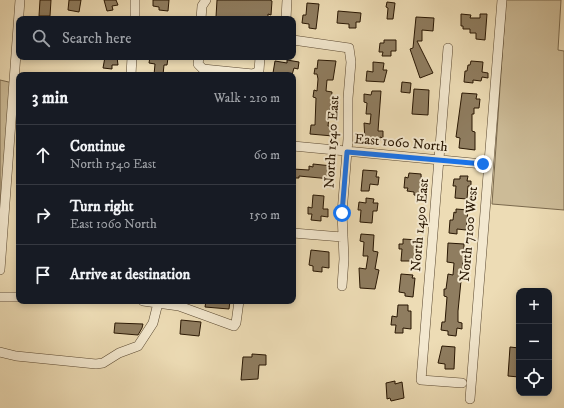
<!DOCTYPE html>
<html lang="en">
<head>
<meta charset="utf-8">
<style>
  body { margin:0; font-family:"IM FELL DW Pica",serif; background:#242831; color:#f1f3f6 }
  .controls { position:absolute; right:12px; bottom:12px; display:grid; overflow:hidden; border-radius:8px; box-shadow:0 2px 6px #0003 }
  .controls button { width:36px; height:36px; display:grid; place-items:center; padding:0; border:0; border-bottom:1px solid #363941; background:#171b24; color:#f1f3f6; font:20px sans-serif }
  .stop { position:absolute; width:12px; height:12px; margin:-9px; border:3px solid #1a73e8; border-radius:50%; background:#fff }
  .stop.end { background:#1a73e8; border-color:#fff; box-shadow:0 1px 4px #0008 }
  .list { margin:0; padding:0; list-style:none }
  h2 { display:flex; justify-content:space-between; align-items:center; height:52px; margin:0; padding:0 16px; font-size:17px }
  h2 small { font-size:13px; font-weight:400; color:#9ea1a6 }
  .list li { display:grid; grid-template-columns:26px 1fr auto; gap:12px; align-items:center; box-sizing:border-box; height:60px; padding:0 16px; border-top:1px solid #363941 }
  .list b { display:block; font-size:15px; white-space:nowrap }
  .list p { margin:0; font-size:13px; white-space:nowrap; color:#9ea1a6 }
  .list em { font-size:13px; font-style:normal; color:#9ea1a6 }
  .icon { flex:none; width:22px; height:22px; fill:none; stroke:currentColor; stroke-width:2; stroke-linecap:round; stroke-linejoin:round }
  .map { position:relative; flex:none; width:564px; height:408px; overflow:hidden }
  .search { position:absolute; background:#171b24; box-shadow:0 2px 6px #0003; left:16px; top:16px; width:280px; height:44px; display:flex; align-items:center; gap:10px; box-sizing:border-box; padding:0 14px; border-radius:8px; color:#9ea1a6; font-size:15px }
  .panel { position:absolute; background:#171b24; box-shadow:0 2px 6px #0003; left:16px; top:72px; width:280px; height:232px; border-radius:8px }
  .map>svg:first-child { display:block }
  .green { fill:#ccbb97; stroke:#7a694d }
  .building { fill:#8f7d60; stroke:#291703 }
  .lines { fill:none; stroke-linecap:round; stroke-linejoin:round }
  .minor-casing { stroke:#5a4830; stroke-width:10 }
  .minor { stroke:#f3e8cf; stroke-width:9 }
  .route { stroke:#1a73e8; stroke-width:5 }
  .labels { text-anchor:middle; dominant-baseline:central; stroke-width:4; stroke-linejoin:round; paint-order:stroke }
  .street-label { font-size:14px; fill:#291703; stroke:#f3e8cf }
</style>
</head>
<body>
<div class="map">
<svg width="564" height="408" viewBox="0 0 564 408">
  <rect width="100%" height="100%" fill="#eddcb5"/>
  <filter id="stains"><feTurbulence type="fractalNoise" baseFrequency=".005" numOctaves="4"/><feColorMatrix values="0 0 0 0 .2 0 0 0 0 .09 0 0 0 0 .02 0 0 0 .5 -.17"/></filter>
  <radialGradient id="worn" r=".72"><stop offset=".6" stop-color="#630" stop-opacity="0"/><stop offset="1" stop-color="#630" stop-opacity=".3"/></radialGradient>
  <path class="green" d="M506,0h55l-3,50 6,1v159l-72,-6z
    M0,80l13,3 -13,134z"/>
  <path class="building" d="M40,0h11l-1,16h-11z
    M69,0h12l-2,12 -11,-2z
    M104,0h12l2,5 -6,1 1,4 -6,1z
    M153,0h16l-1,11 -9,-1v-3l-6,-1z
    M217,0h53l2,1 -1,14 -3,-1v5l-52,-2z
    M387,2l8,1 -2,16h-6l1,-11 -2,-1z
    M307,3l12,1 -3,25 -7,-1v-4l-7,-1 1,-8h3z
    M338,11l23,2 -1,9h-4v6h-7v-4l-12,-1z
    M461,14l10,1 -1,3h10v-4h7l-2,26 -9,-1v-6h-6v-4h-7v-3h-2z
    M416,17l18,1 -1,13 -11,-1v11h-5l16,32 -13,5 -10,-29 3,-1z
    M384,40h12v11h-5v5h-9l1,-4h-4l1,-9h4z
    M105,57h12l1,8h-6v4l-9,-1z
    M150,57l18,1 -1,7h-3l-1,10h-9l1,-11 -6,-1z
    M287,60l12,2 -1,7 -4,-1 -2,7 -19,-2 2,-12 12,2z
    M318,60l18,1 -3,19h-6l-1,11 6,1 -4,34h5v10l-23,-2 1,-9h4l1,-27 -3,-1 1,-7 3,1 1,-12 -1,-5h-3l1,-6 2,1z
    M471,61l12,1 -1,10 6,1v5l-6,-1 -1,4 -8,-1v3l-9,-1 1,-11h2l1,-6h2z
    M373,62l11,1 -1,7h4l-3,12 -18,-1 1,-10 6,1z
    M402,82l9,1 -1,10 -9,-1z
    M414,89l15,1 -1,25 -16,-1z
    M372,91h9l-3,40h5v7l-3,-1v4l-15,-1 -1,-17 6,1 1,-10h-5l1,-11 -3,-1v-8l7,1z
    M462,93l15,1 -1,5h4l-1,9h-5v6h-2v17l3,1v18l-16,-2 1,-10 -4,-1z
    M313,164l19,2 -1,13 -32,-3v2h-6v-9l16,1v-4l4,1z
    M363,170l14,1 -1,6h3l-1,8 -8,-1 -1,7h-8z
    M409,173l12,1 1,22 -8,-1v-3l-7,-1 1,-3h-4l1,-11 3,1z
    M460,176h8l-1,5h4v5h-3l-1,13 -12,-1 1,-12h-3l1,-7h6z
    M313,195l11,1 -1,13h5v8l-7,-1v5l-10,-1 1,-6h-4v-7l4,1z
    M366,198l8,1 -1,4h5l-1,8h-4l-1,12 -12,-1 1,-12h-3l1,-8 7,1z
    M456,209l12,1 -2,20 -9,-1v5l-8,-1 1,-13h3l1,-8 2,1z
    M361,234l13,1 -1,16 5,1 -3,17 4,1 -4,19 -15,-1 -1,-20 7,1 2,-13h-5l1,-14 -4,-1z
    M403,239l15,1 -3,21h-14l1,-12h-3v-5h4z
    M448,243l16,1v12h2v5h-3l-5,50v11l4,1v6l-5,-1 -1,8 -8,-1v-4l-7,-1 1,-8h3l2,-25 -3,-1v-7h2l2,-15 5,1 1,-12 -7,-1z
    M311,250l18,2v16l-7,-1v5l-9,-1v-5l-4,-1z
    M401,274l12,1 -1,3h3l-2,19 -8,-1v-3l-6,-1z
    M206,301h24l-1,8 -24,-2z
    M398,305h10v6h3v18l-8,-1v5h-8l1,-8h-5l1,-9 5,1z
    M181,320l20,2 -2,14 -19,-2z
    M115,323l28,1 -1,4 -4,7 -24,-2z
    M442,346l13,1 -1,22h-9v-5l-7,-1z
    M510,347l9,1v29l-11,-1z
    M252,354l14,1v10h-7l-1,14 -17,1 2,-23h9z
    M395,381v3l7,-2 2,16 -13,3 -1,-3 -3,1 -1,-16z"/>
  <g class="lines">
    <g class="minor-casing">
      <path id="minor" d="M135,19v-19
        M201,19l1,-13 4,-6
        M286,19l1,-19
        M293,40l56,8 2,14 -3,36v41l-6,74 2,46 -2,27
        M448,48l-27,332 41,3
        M199,57l-1,7 5,5 50,5 6,-3 1,-14
        M131,75l1,-18
        M293,146l190,18
        M293,233l49,4
        M0,270l20,-270
        M0,297h19
        M143,301l36,5 55,20 2,-3 3,-22
        M0,352l16,4 80,8 7,-1 16,-10 19,-7 15,-23 5,-20
        M470,399l32,-399"/>
    </g>
    <use href="#minor" class="minor"/>
  </g>
  <g class="lines">
    <path class="route" d="M342,213l5,-61 136,12"/>
  </g>
  <g class="labels">
    <g class="street-label">
      <text transform="translate(332 142) rotate(-87)">North 1540 East</text>
      <text transform="translate(401 143) rotate(5)">East 1060 North</text>
      <text transform="translate(420 225) rotate(-85)">North 1490 East</text>
      <text transform="translate(469 234) rotate(-85)">North 7100 West</text>
    </g>
  </g>
  <rect width="100%" height="100%" filter="url(#stains)"/>
  <rect width="100%" height="100%" fill="url(#worn)"/>
</svg>
<div class="controls">
<button>+</button>
<button>−</button>
<button><svg class="icon" aria-label="locate" viewBox="0 0 24 24"><circle cx="12" cy="12" r="6"/><path d="M12 2v4M12 18v4M2 12h4M18 12h4"/></svg></button>
</div>
<div class="stop" style="left:342px;top:213px"></div>
<div class="stop end" style="left:483px;top:164px"></div>
<div class="search"><svg class="icon" aria-label="search" viewBox="0 0 24 24"><circle cx="10" cy="10" r="6"/><path d="M15 15l6 6"/></svg>Search here</div>
<section class="panel">
<h2>3 min<small>Walk · 210 m</small></h2>
<ul class="list">
<li><svg class="icon" aria-label="ahead" viewBox="0 0 24 24"><path d="M12 20V5M6 11l6-6 6 6"/></svg><div><b>Continue</b><p>North 1540 East</p></div><em>60 m</em></li>
<li><svg class="icon" aria-label="right" viewBox="0 0 24 24"><path d="M7 20v-9h11M14 6l5 5-5 5"/></svg><div><b>Turn right</b><p>East 1060 North</p></div><em>150 m</em></li>
<li><svg class="icon" aria-label="arrive" viewBox="0 0 24 24"><path d="M6 21V4h12l-3 4 3 4H6"/></svg><div><b>Arrive at destination</b></div></li>
</ul>
</section>
</div>
</body>
</html>
